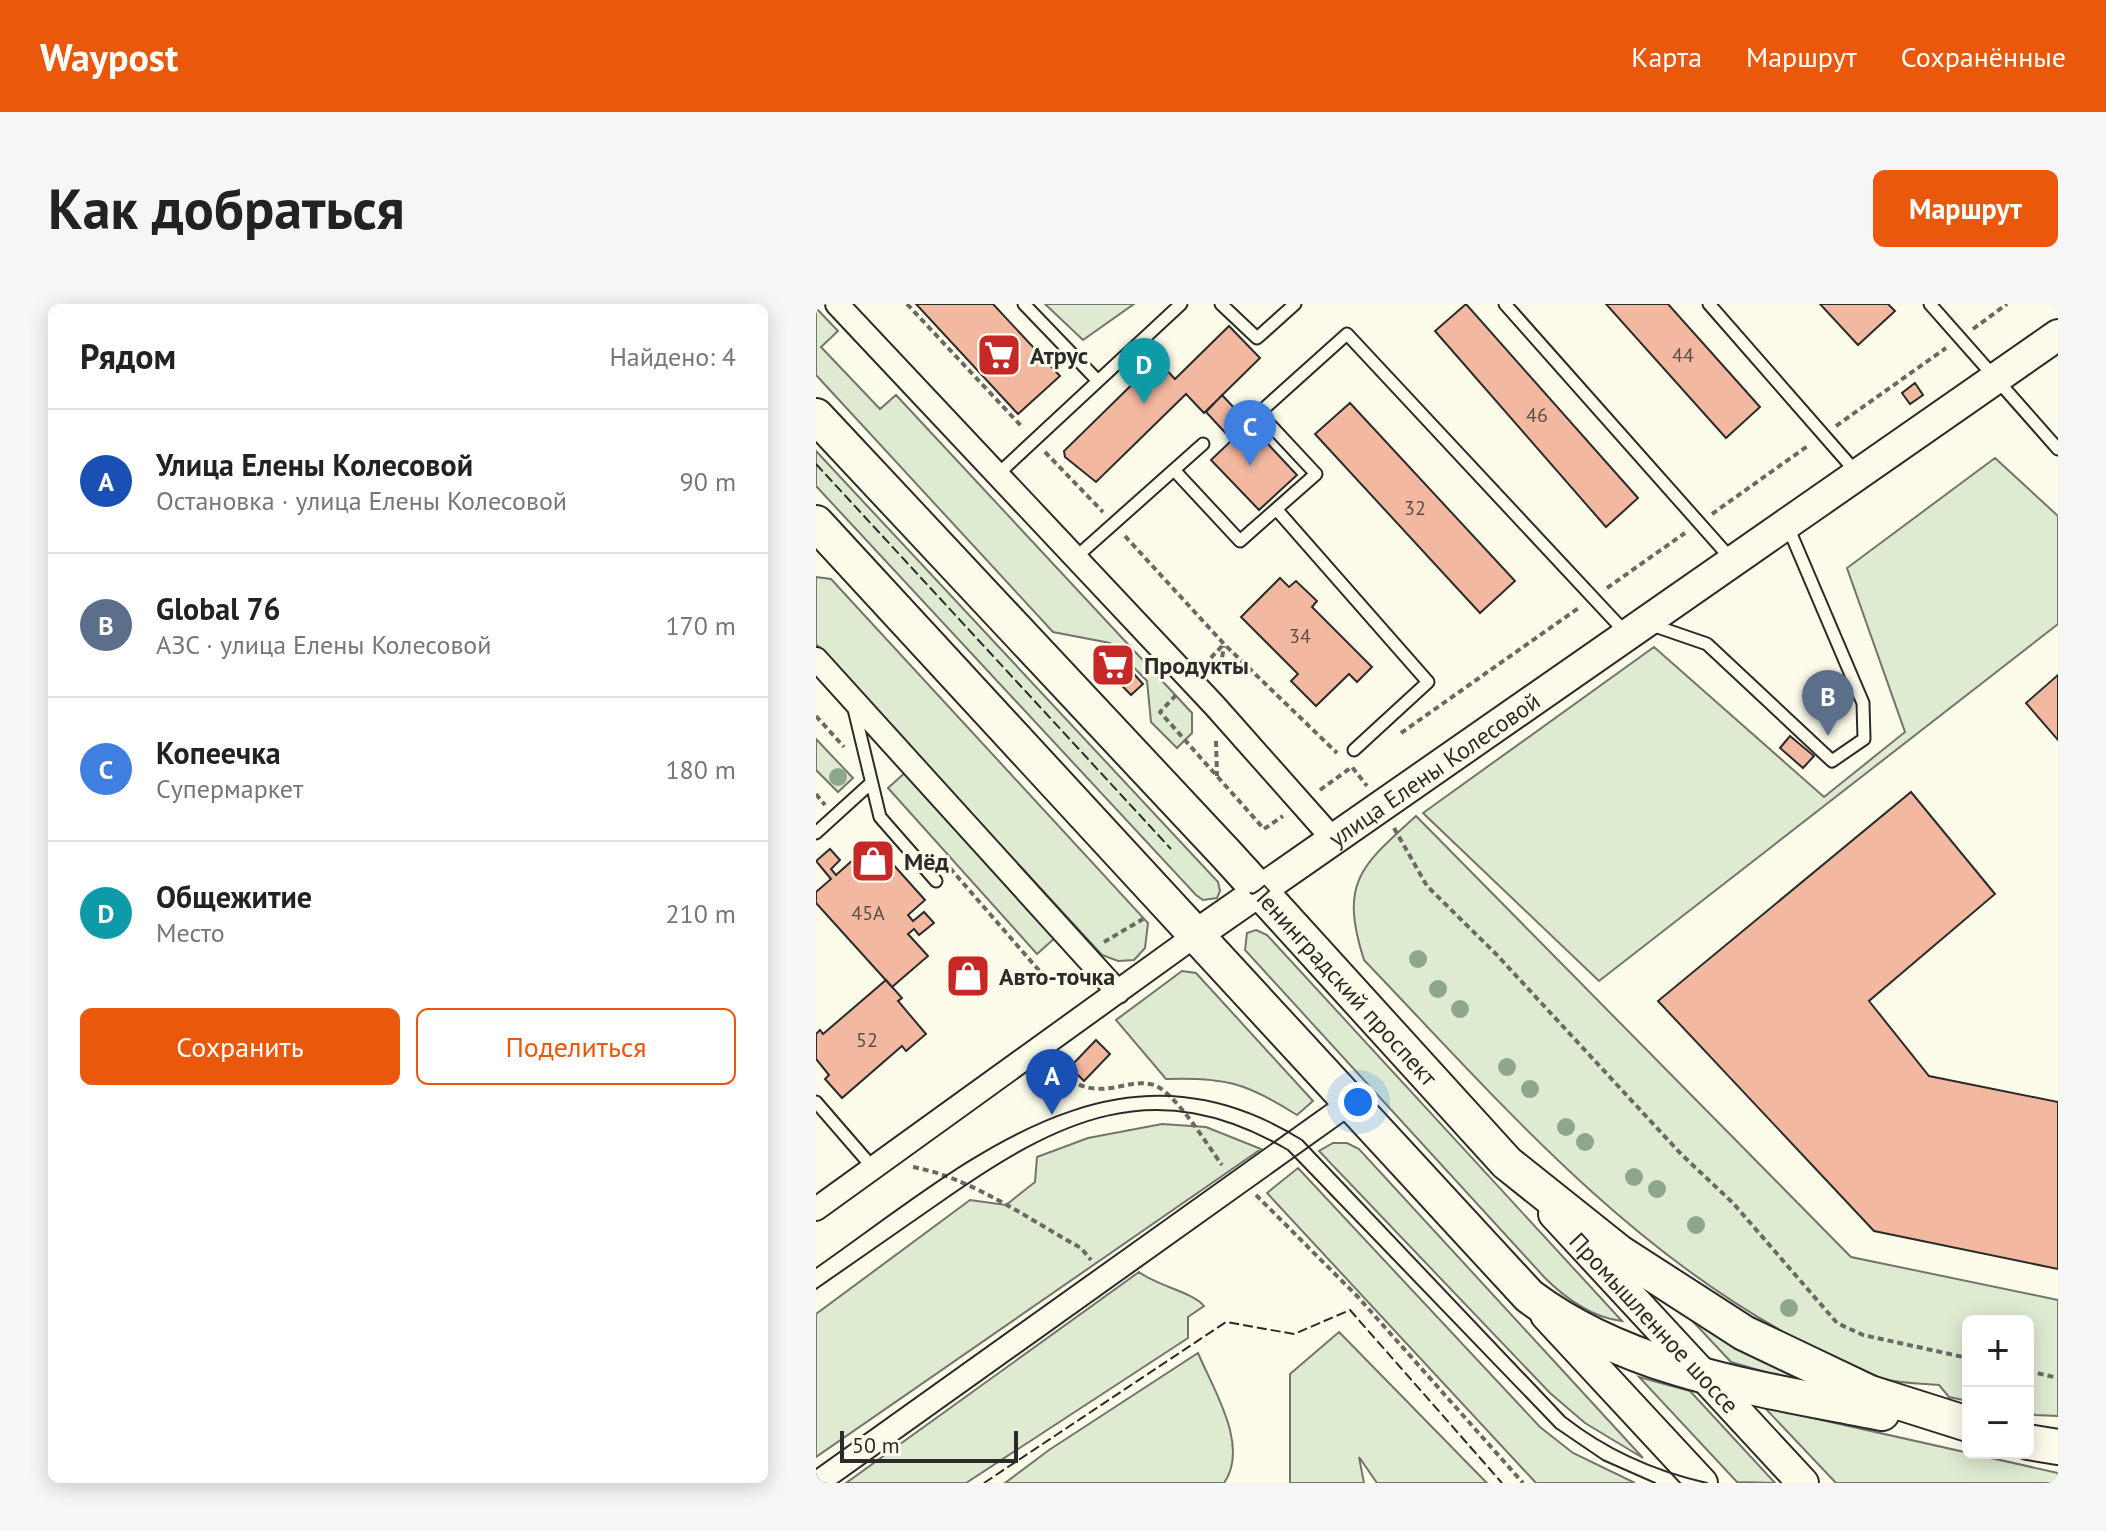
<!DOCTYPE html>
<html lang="ru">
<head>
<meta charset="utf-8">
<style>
  body { margin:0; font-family:"PT Sans",sans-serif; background:#f6f6f6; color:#222 }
  .controls { position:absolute; right:24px; bottom:24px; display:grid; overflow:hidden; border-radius:12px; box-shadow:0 4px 20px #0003 }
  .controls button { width:72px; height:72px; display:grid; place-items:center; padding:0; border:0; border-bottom:2px solid #e0e0e0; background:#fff; color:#222; font:40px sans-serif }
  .scale { position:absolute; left:24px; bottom:20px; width:178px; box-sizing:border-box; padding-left:8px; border:4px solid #2b2b2b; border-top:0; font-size:22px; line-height:28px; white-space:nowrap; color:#2b2b2b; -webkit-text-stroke:6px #fdfbea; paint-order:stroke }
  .you { position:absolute; left:542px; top:798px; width:28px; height:28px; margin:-20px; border:6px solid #fff; border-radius:50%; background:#1a73e8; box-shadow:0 0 0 12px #1a73e833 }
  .badge { display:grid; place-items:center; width:52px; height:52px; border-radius:50%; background:#ea580c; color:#fff; font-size:26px; font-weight:700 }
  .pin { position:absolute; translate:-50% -66px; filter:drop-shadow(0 2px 4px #0008) }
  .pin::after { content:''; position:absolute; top:42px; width:28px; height:24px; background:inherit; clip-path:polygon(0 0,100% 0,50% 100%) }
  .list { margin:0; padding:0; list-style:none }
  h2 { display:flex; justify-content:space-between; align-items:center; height:104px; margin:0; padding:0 32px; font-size:34px }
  h2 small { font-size:26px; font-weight:400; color:#767676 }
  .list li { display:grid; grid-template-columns:52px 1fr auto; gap:24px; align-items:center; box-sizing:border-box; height:144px; padding:0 32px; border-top:2px solid #e0e0e0 }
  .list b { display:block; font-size:30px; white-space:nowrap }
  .list p { margin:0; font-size:26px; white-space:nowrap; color:#767676 }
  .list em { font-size:26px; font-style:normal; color:#767676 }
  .actions { display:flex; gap:16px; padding:24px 32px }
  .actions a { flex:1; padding:18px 0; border:2px solid #ea580c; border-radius:12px; text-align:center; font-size:28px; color:#ea580c }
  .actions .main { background:#ea580c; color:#fff }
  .map { position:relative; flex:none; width:1242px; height:1179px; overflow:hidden; border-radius:12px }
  header { display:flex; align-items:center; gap:48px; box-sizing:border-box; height:112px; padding:0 40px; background:#ea580c; color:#fff }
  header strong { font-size:38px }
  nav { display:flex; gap:44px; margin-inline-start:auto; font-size:28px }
  .intro { display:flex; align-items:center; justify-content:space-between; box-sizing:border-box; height:192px; padding:0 48px }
  h1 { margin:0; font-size:56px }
  .button { padding:20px 36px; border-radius:12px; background:#ea580c; color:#fff; font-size:28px; font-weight:700 }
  main { display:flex; gap:48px; padding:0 48px }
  aside { flex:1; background:#fff; border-radius:12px; box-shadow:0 4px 20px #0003 }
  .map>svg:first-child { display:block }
  .green { fill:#deebd1; stroke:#74746e; stroke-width:2 }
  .building { fill:#f2b8a0; stroke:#2b2b2b; stroke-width:2 }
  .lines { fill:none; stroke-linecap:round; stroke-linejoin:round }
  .lane-casing { stroke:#2b2b2b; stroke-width:15 }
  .street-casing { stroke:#2b2b2b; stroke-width:26 }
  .secondary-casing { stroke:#2b2b2b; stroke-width:34 }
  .primary-casing { stroke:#2b2b2b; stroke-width:38 }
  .path { stroke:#6a6964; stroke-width:4; stroke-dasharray:6 4; stroke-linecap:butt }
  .lane { stroke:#fdfbea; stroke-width:11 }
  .street { stroke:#fdfbea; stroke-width:22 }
  .secondary { stroke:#fdfbea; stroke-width:30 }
  .primary { stroke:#fdfbea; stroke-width:34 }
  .tram { stroke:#2b2b2b; stroke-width:2 }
  .fence { stroke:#2b2b2b; stroke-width:2; stroke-dasharray:10 4; stroke-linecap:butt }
  .tree { fill:#8ea78a }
  .labels { text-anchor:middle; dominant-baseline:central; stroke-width:6; stroke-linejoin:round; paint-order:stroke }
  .number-label { font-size:20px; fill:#5d4e48 }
  .poi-label { font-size:24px; font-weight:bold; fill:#2b2b2b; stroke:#fdfbea; text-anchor:start }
  .street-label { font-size:24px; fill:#2b2b2b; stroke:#fdfbea }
</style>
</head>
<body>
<header>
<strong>Waypost</strong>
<nav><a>Карта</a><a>Маршрут</a><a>Сохранённые</a></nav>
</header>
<div class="intro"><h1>Как добраться</h1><a class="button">Маршрут</a></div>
<main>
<aside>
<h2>Рядом<small>Найдено: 4</small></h2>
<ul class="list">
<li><span class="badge" style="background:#1a4fb4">A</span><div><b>Улица Елены Колесовой</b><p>Остановка · улица Елены Колесовой</p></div><em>90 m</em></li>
<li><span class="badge" style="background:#5c6f8a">B</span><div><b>Global 76</b><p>АЗС · улица Елены Колесовой</p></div><em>170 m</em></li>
<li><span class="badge" style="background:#3f7fe0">C</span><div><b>Копеечка</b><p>Супермаркет</p></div><em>180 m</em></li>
<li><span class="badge" style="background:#0f9aa8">D</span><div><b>Общежитие</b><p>Место</p></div><em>210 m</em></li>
</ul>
<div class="actions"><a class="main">Сохранить</a><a>Поделиться</a></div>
</aside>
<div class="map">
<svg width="1242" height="1179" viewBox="0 0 1242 1179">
  <rect width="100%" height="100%" fill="#fdfbea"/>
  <path class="green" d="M229,0h89l-51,36z
    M0,4l22,23 -17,16 59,62 16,-14 296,318v20l-15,15 -26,-26 -4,-41 -37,-38 -57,-11 -237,-257z
    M0,147l402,431 2,9 -3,7 -14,2 -7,-5 -380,-409z
    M1179,154l63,58v108l-459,357 -176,-168 231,-166 170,150 81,-65 -58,-164z
    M0,273l15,2 317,344 -3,25 -11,12 -16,1 -16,-6 -286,-311z
    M0,435l37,39 -15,14 -22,-22z
    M92,466l148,167 -19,17 -149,-166z
    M600,512l435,441 207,43v116l-23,-1 -7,-6v-88h-60v80l-19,-4 -10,-12c-17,-2 -38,-1 -54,-6 -32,-10 -65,-27 -94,-43 -170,-92 -295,-238 -427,-376 -25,-78 -3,-94 52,-144z
    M440,626l11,5 355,386c-29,-3 -57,-23 -77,-43l-300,-328 2,-17z
    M366,667l14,2 117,128 -16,14c-50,-32 -72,-38 -131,-36l-50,-59z
    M346,820l44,3 55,22 -445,308v-143l154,-114 36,5 29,-23 2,-25 51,-19z
    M517,839h14l12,6 284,309 -58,-35 -35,-30 -231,-242z
    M482,864l242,259 33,26 62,30h-99l-269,-290z
    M323,968c18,14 54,20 65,34l-16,11v21l-222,145h-120z
    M869,1009l51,34 74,38 -79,-23z
    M523,1028l142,145 6,6h-110l-18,-26 5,26h-74v-109z
    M382,1049c15,36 52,93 26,130h-219l44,-33z
    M823,1073l51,14 85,92 -38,-1z
    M948,1103l294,66v10h-222z"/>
  <path class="building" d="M100,0h77l67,72 -42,38z
    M650,0l172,194 -32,29 -171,-196z
    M790,0h62l92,103 -34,31z
    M1004,0h68l7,7 -37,34z
    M413,22l31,32 -56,55 -18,-19 -90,88 -31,-25 -1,-6 93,-91 18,19z
    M1099,79l8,12 -13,9 -8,-11z
    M406,91l75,80 -38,35 -48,-50 21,-20 -26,-28z
    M534,99l165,178 -35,32 -165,-179z
    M464,274l9,9 7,-6 21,20 -5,6 60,60 -15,15 -8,-8 -33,32 -25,-25 7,-7 -57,-57z
    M299,349l28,31 -12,11 -29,-30z
    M1242,371v65l-32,-37z
    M974,432l24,20 -11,12 -23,-20z
    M1095,488l84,102 -126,107 60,75 129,26v167l-184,-38 -216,-230z
    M57,538l52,58 -17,15 5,6 11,-9 10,11 -15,12 -5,-6 -6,5 20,22 -36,31 -76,-84v-11l15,-13 -15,-18 14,-12 10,11 -9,9 5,6z
    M151,657l17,17 -14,14 -17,-18z
    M70,676l16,18 -4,3 28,33 -20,17 -4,-5 -60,52 -17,-19 4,-4 -13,-16v-25l4,-4 3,4z
    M280,736l14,14 -26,27 -14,-14z"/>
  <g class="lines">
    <g class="lane-casing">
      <path id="lane" d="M208,0l74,77
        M405,0l36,34 38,-34
        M689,0l228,257
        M893,0l147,168
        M1114,0l128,145
        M358,166l66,71 76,-67 -57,-61 88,-79 279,299
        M181,171l184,-171
        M461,206l151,172 -74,68
        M259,254l128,-114
        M833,320l58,20 125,117 32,-22 -1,-36 -75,-176
        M38,405l26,108 56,64
        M0,529l55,-50
        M0,798l58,67"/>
    </g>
    <g class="street-casing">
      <path id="street" d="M21,0l378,402 118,133
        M0,355l302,333
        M0,905l380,-274
        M1,1179l534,-381"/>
    </g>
    <g class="secondary-casing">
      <g id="secondary">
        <path id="s1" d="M380,631l862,-600"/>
        <path id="s2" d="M738,910l249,269"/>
        <path d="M730,1011l156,168"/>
      </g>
    </g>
    <g class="primary-casing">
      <g id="primary">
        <path id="s3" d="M0,112l411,439 280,308 113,90 124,80 126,60 98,31"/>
        <path d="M0,219l713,773c101,76 232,93 353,117"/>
        <path d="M1212,1138l30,5"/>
      </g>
    </g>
    <path class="path" d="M91,0l116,124
      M1157,25l34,-25
      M1020,122l110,-78
      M229,148l58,60
      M896,210l97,-69
      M309,232l99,108 113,109
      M791,284l78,-55
      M388,361l20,-21
      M403,373l5,-31
      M360,391l-16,17 104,117 19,-13
      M0,412l28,31
      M585,429l179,-126
      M400,437l1,35
      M504,486l32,-23 15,19
      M0,490l9,11
      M578,524l33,58 69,68 185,200 52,49 104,120 26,12 105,23
      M134,564l99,114
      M288,638l39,-23
      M254,776c35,21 56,-3 84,5 21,7 54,61 68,80
      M97,863c59,11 115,52 168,81l10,12
      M440,891l102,102 165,186
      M1212,1067l30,7"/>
    <use href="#lane" class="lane"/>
    <use href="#street" class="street"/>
    <use href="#secondary" class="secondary"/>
    <use href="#primary" class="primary"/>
    <path class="tram" d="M0,964c149,-104 299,-245 486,-128l263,277c42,33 89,54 142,66
      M0,985c42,-29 83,-58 125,-87 117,-82 212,-131 347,-52l268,278 47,32 52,23"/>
    <path class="fence" d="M0,160l355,385
      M168,1179l242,-161 68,12 56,-24 152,173"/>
  </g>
  <g class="tree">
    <circle cx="22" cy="473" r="9"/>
    <circle cx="602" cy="655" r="9"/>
    <circle cx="622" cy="685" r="9"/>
    <circle cx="644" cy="705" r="9"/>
    <circle cx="691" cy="763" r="9"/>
    <circle cx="714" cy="785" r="9"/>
    <circle cx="750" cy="823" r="9"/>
    <circle cx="769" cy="838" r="9"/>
    <circle cx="818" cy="873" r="9"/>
    <circle cx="841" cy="885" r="9"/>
    <circle cx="880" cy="921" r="9"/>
    <circle cx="973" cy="1004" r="9"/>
  </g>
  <defs>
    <g id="supermarket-square" transform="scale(2.3)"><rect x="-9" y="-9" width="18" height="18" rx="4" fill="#c62828" stroke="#fdfbea"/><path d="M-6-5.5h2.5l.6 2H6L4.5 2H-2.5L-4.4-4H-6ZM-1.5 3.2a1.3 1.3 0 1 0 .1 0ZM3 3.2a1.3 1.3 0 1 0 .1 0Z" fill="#fff"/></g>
    <g id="shop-square" transform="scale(2.3)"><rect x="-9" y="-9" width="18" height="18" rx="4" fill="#c62828" stroke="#fdfbea"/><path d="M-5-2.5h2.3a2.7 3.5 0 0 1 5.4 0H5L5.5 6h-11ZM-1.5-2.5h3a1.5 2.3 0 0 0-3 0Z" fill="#fff"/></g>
  </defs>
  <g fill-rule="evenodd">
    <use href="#supermarket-square" x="183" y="51"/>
    <use href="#supermarket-square" x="297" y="361"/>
    <use href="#shop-square" x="57" y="557"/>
    <use href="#shop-square" x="152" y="672"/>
  </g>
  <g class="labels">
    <g class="number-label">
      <text x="867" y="51">44</text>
      <text x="721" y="111">46</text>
      <text x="599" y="204">32</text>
      <text x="484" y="332">34</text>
      <text x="52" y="609">45А</text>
      <text x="51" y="736">52</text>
    </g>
    <g class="poi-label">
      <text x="214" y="51">Атрус</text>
      <text x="328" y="361">Продукты</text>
      <text x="88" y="557">Мёд</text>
      <text x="183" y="672">Авто-точка</text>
    </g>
    <g class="street-label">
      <text stroke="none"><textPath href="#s1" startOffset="290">улица Елены Колесовой</textPath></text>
      <text stroke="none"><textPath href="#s3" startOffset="776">Ленинградский проспект</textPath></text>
      <text stroke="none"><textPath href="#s2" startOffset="148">Промышленное шоссе</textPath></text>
    </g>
  </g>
</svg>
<div class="controls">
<button>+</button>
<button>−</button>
</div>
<div class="scale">50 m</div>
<div class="you"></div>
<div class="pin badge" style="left:236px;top:811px;background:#1a4fb4">A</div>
<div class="pin badge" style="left:1012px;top:432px;background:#5c6f8a">B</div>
<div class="pin badge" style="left:434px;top:162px;background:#3f7fe0">C</div>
<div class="pin badge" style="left:328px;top:100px;background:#0f9aa8">D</div>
</div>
</main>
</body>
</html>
